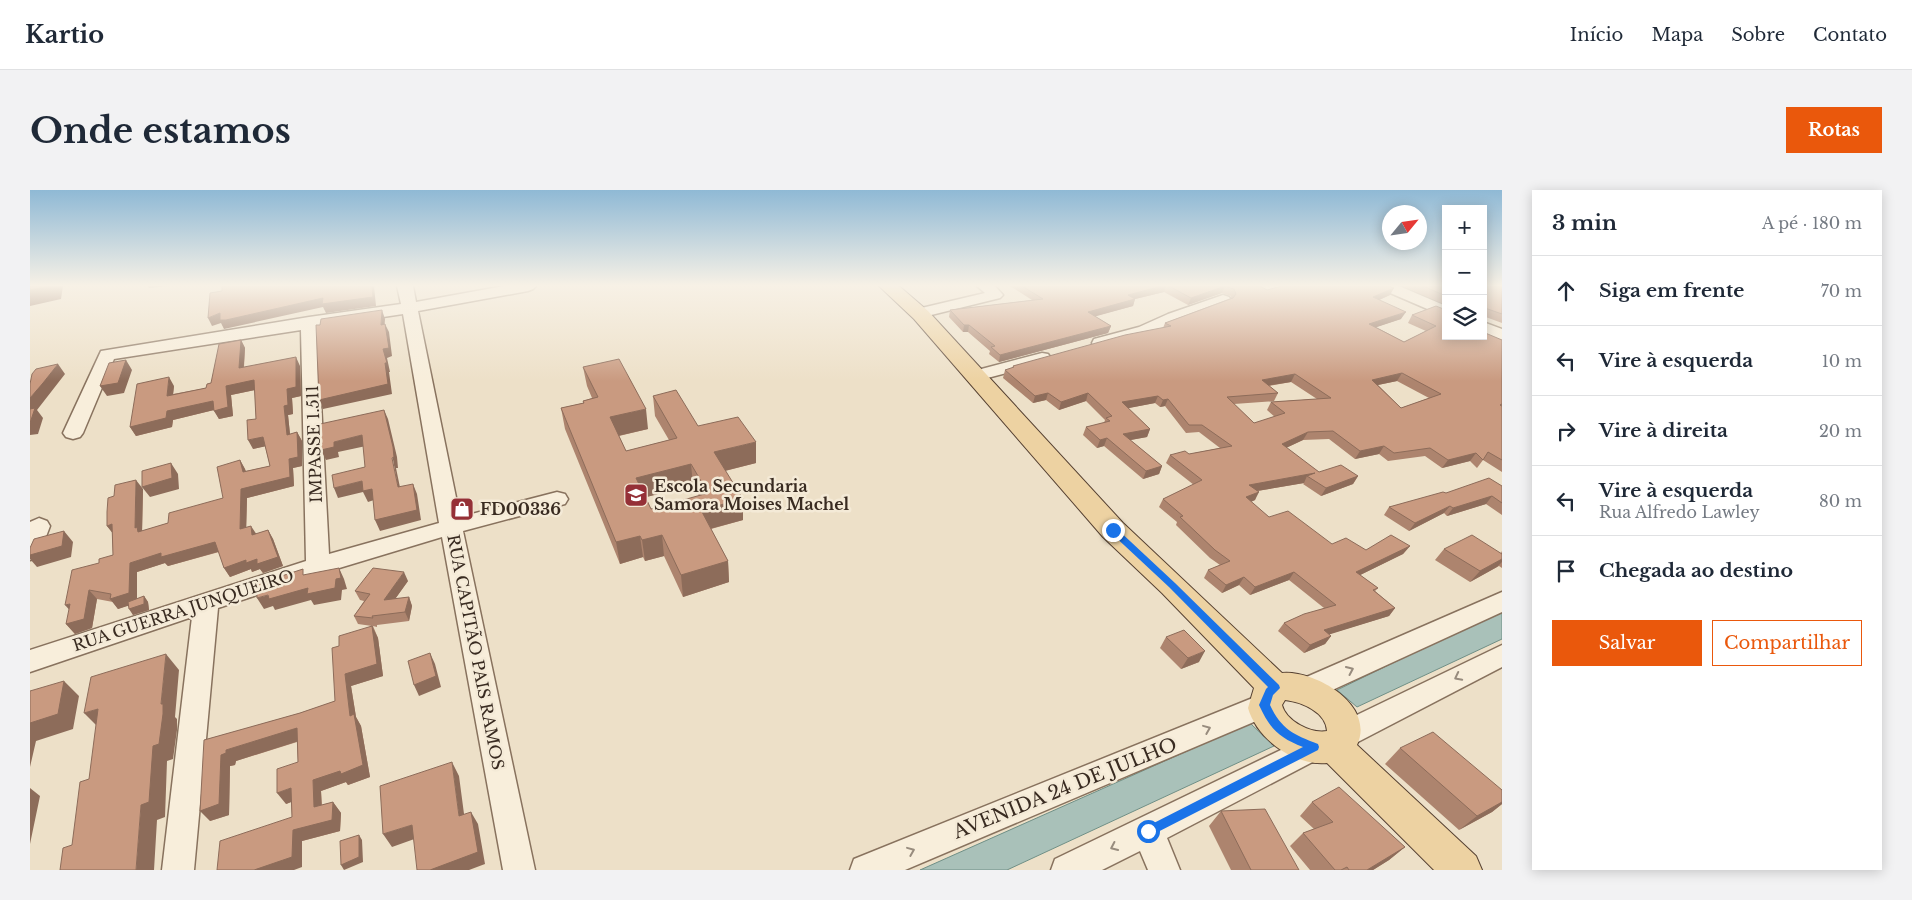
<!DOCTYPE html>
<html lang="pt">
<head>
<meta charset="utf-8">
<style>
  body { margin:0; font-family:"Libre Baskerville",serif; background:#f2f2f3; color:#1f2937 }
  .controls { position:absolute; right:15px; top:15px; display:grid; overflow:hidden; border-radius:0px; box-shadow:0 2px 12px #0003 }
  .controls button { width:45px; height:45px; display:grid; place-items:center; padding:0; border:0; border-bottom:1px solid #e0e1e3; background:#fff; color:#1f2937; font:25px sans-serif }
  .compass { position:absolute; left:1352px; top:15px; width:45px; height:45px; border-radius:50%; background:#fff; box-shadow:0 2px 12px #0003; rotate:61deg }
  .stop { position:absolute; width:15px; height:15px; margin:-11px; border:4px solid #1a73e8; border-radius:50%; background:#fff }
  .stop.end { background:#1a73e8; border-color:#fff; box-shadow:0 1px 5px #0008 }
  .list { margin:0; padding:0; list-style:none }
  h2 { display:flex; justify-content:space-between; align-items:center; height:65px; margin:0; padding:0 20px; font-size:21px }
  h2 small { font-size:16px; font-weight:400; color:#747a83 }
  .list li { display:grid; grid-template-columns:32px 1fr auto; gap:15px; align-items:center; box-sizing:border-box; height:70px; padding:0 20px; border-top:1px solid #e0e1e3 }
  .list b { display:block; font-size:19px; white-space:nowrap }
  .list p { margin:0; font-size:16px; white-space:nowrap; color:#747a83 }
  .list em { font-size:16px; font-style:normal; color:#747a83 }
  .actions { display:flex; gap:10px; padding:15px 20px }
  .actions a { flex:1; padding:11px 0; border:1px solid #ea580c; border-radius:0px; text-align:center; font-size:18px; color:#ea580c }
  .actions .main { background:#ea580c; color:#fff }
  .icon { flex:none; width:28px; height:28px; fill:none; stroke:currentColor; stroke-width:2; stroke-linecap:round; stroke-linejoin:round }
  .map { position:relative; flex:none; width:1472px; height:680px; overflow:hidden; border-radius:0px }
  header { display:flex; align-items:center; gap:30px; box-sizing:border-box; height:70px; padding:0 25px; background:#fff; border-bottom:1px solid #e0e1e3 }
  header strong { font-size:24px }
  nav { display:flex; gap:28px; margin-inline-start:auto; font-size:18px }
  .intro { display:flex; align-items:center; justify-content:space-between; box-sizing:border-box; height:120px; padding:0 30px }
  h1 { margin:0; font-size:35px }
  .button { padding:12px 22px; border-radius:0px; background:#ea580c; color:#fff; font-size:18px; font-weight:700 }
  main { display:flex; gap:30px; padding:0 30px }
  aside { flex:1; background:#fff; border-radius:0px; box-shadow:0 2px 12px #0003 }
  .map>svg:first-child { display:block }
  .water { fill:#a9c1b9; stroke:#6f8f86 }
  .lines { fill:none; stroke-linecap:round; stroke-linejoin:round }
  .minor-casing { stroke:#88725e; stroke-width:3 }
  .major-casing { stroke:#564132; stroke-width:2 }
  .minor { fill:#f8eedb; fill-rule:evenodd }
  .major { fill:#edd2a2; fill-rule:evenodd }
  .wall { fill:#ad846e; fill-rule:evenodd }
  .shaded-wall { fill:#8d6c5a }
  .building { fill:#c99a80; stroke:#8d6c5a; fill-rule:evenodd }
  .oneway { stroke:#988c7e }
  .route { fill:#1a73e8 }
  .labels { text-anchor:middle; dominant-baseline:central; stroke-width:5; stroke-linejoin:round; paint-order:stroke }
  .street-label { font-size:16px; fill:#392b21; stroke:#f4ead7 }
  .poi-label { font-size:16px; font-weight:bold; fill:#392b21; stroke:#f4ead7; text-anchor:start }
  .near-street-label { font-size:19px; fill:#392b21; stroke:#f4ead7 }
</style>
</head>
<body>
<header>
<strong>Kartio</strong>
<nav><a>Início</a><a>Mapa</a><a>Sobre</a><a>Contato</a></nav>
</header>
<div class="intro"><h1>Onde estamos</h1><a class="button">Rotas</a></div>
<main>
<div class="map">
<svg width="1472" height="680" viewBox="0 0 1472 680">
  <rect width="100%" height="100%" fill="#ede0c8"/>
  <path class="water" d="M1472,420v29l-145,68 -20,-17z
    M1220,533l24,23 -267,124h-87z"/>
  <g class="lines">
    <g class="minor-casing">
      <path id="minor" d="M367,96h16l3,16 88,-16h32l-3,3 -5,2 -110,20 42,206 97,-25 8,2 3,5 -3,5 -102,27 72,339h-32l-61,-333 -116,35 -108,36 -24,262h-32l30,-253 -162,55v-22l276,-89 -5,-231 -187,29 -31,74 -3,4 -7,2 -7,-2 -3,-4 38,-82 208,-34 92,-13zM373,124l36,209 -110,31 -12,-227z
        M947,96h18l8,9 -3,3 -81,20 -6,-2 -2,-3 2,-3 72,-17z
        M1348,96h21l47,20v11l-65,-28z
        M1193,105l6,2 2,3 -2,3c-43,15 -85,34 -129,45l-6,-1 -2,-4 2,-4 45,-12 29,-13z
        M1453,132l19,7v11l-19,-7z
        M1012,163l6,1 3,4 -3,4 -72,19 -6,-1 -3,-4 3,-4z
        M9,328l8,3 3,5 -12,32 -8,2v-38z
        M1472,402v20l-187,86 -10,3 -10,-3 -4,-8 4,-8z
        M1472,455v22l-148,77 -10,3 -10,-3 -4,-9 4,-9z
        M1235,503l10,4 4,8 -4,8 -370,157h-55l4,-11z
        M1284,544l10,4 5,9 -5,9 -157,82 13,32h-32l-8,-19 -38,19h-51l4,-11z"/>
    </g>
    <g class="major-casing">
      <path id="major" d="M849,96h20l29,25 195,212 159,150c34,-3 94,33 75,72l119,111 6,14h-48l-107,-107c-33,3 -70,-24 -79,-55l6,-20 -92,-95 -59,-56 -189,-218zM1255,510c17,2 41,12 42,31 -16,3 -41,-10 -45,-26z"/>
    </g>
    <use href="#minor" class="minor"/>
    <use href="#major" class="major"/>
  </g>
  <path class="wall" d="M980,96h250l7,4 123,5 -11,5 22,19 -25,8 28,15 22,-11 -18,-8 4,-8 24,-9 10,30 56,4v132l-19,-12 -6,8 -7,-7 -28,7 -17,-12 -37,5 -9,-7 -24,5 -26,-20 -26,1 -17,8 33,24 39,4 -5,8 -32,12 -18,-12 1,-1 -47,8 -2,9 -4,2 18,15 63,27 34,6 44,-4 -7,8 -43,21 18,13 -3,3 20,17 -6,8 -60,18 2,2 -6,8 -21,9 -26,-22 6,-8 40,-15 -35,-28 -39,15 -11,-10 -17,8 -18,-15 4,-8 12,-5 -10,-7 -34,-33 1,-3 -18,-15 4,-8 31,-14 -28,-22 4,-8 19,-1 31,-6 -21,-16 -13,1 -21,-27 -5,1 -5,-4 -27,5 22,21 -3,8 -17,3 32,26 -3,8 -16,5 -39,-33 -7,2 -14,-13 3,-8 18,-4 1,-3 -19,-19 -27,9 -13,-10 -13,3 -30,-25 2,-8 7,-2 1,-2 150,-38 2,-5 66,-25v-2l-9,-3 -34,12 -24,-13 -29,7 -2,7 -38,10 16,10 -3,7 -109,29 -10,-8 1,-3 -22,-19h-5l-14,-15 1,-7 82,-10zM1367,191l32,17 -28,10 -23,-23zM1261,192l26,17 -46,3 -4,8 8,7 -21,6 -20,-19 40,-3 4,-8 -9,-7z
    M1373,96h43v19z
    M1453,96h19v37l-19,-7z
    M211,150l4,8 -1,19 56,-1 1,30 -9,2 1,16 -5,1 2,19 7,-2 5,9v25l-9,2 1,18 -47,12 -1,29 10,7 12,-4 5,9 10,27 -20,7 -3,-4 -8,3 -1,-3 -21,8 -6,-9 -5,-16 -51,14 -3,-3 -28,9v27l7,-3 4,6 1,8 -16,5 -4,-10 -11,4 -5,-7 -16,-3 -5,29 -17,6 -9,-10 33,-61 14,-8 -1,-23 -5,-6 36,-37 -1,42 26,-8 55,-25 17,-38 6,11 24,-5 -5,-20 -12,3 3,-30 -1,-29 -24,5 2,21 -14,3 -5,-9 -41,10 -1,7 -36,9 -6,-9 44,-41 -1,8 33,-6 5,-5z
    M553,177l65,62 -29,7 7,15 43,-11 -14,-24 -2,-20 45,30 58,37 -31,8 18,28v21l-32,9 17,32 1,21 -46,15 -19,-41 -19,5 -2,-4 -23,7 -55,-135 -4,-21 22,-5v-2l9,-3 -5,-12zM663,295l6,11 -48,13 -5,-12z
    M1472,296v29l-16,-11 -39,12 -3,-3 -35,18 -25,-16 5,-8 57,-14z
    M1414,359l57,4 1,-2v17l-3,-2 -2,1 -27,15 -35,-22z
    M378,391l-13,18 14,-2 3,9 -3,15 -32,4v2l-4,-1 5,12 5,38 -32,10 5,31 5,9 9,51 -22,8 -2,-3 -25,9 1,14 11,-3 8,11 -1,18 -38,10v26l-10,-50 -1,-15 -5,2 12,-42 -1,-20 -61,19 -1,4 -5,1 -1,49 -19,6 -6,-81 96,-27 35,-12 4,-55 33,-20 -14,-2 -4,-8 10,-15 -4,-1 -5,-9z
    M1136,447l33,25 -18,7 -21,-21z
    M1370,558l102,42v14l-10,8 -33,18 -74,-66z
    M1282,612l93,45 -16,13 -16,10h-63l-20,-24 13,-13 11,-4 -14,-13z
    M1191,621l78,59h-68l-22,-44z"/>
  <path class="shaded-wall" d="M19,96h14l-2,13 -31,7v-16z
    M118,96h21l-20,2z
    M342,96h2l2,20 -50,7 -3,-6 -99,22 -3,-6 -9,3 -4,-8 12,-5z
    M1132,96h4l-2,6 -29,7 -2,7 -47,13 2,-7 40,-17z
    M1195,96l-3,7 -34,12 3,-7z
    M1364,98l-4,7 -20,9 3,-7z
    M352,120l3,9 -1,14 -3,-8z
    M1376,122l-5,7 -36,12 4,-7z
    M355,134l4,8 3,24 -5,2 3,14h-1l3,22 -69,15 -4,-9 64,-51z
    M934,135h5l-1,7h-5z
    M1081,136l-3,7 -109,29 1,-7z
    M211,150l4,8 -2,29 -4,-9z
    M266,167l4,9 1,30 -9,2 1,16 -5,1 3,29 -4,-9 -3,-29 3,-17z
    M96,170l6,10 -8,23 -17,3 -7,-10z
    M28,174l7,10 -28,36 6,8 -5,16 -8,1v-37z
    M1372,183l-5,8 -29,6 4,-7z
    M1265,184l-4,8 -33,5 4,-7z
    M139,187l5,9 -2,18 -5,-8z
    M224,190l5,9 -28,6 2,21 -14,3 -5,-8 12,-25z
    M1018,203l-2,7 -13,3 2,-7z
    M1058,203l-2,8 -27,9 2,-8z
    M1128,206l-3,7 -36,7 3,-8z
    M1138,209l-3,7 -5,1 3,-7z
    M183,211l5,8 -45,11 -1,7 -36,9 -6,-9 37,-16z
    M616,219l2,20 -35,8 -3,-20z
    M354,220l4,9 9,38 1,11h-2l6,29 -4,-10z
    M1120,239l-3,8 -27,5 3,-8z
    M267,242l5,9v25l-9,2 1,18 -47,12 -1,40 -6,-9 1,-40 48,-30z
    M1278,242l-5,8 -26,12 5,-8z
    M332,245l4,11 -28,6 1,5 -13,3 -5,-10 13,-8z
    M233,247l4,9 -14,3 -5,-9z
    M1077,248l-3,8 -7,2 3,-8z
    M726,252v21l-40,10 -2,-21z
    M1354,256l-5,8 -24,5 5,-8z
    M1446,263l-6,8 -28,7 6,-8z
    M210,270l5,9 3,12 -5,-9z
    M141,273l7,11 1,15 -29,8 -8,-10z
    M661,274l2,21 -54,14 -3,-21z
    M1132,276l-3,8 -16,5 3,-8z
    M1285,283l-8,3 -3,7 -59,10 4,-8z
    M1328,286l-5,8 -32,12 5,-8z
    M106,290l7,9 -1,45 2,7 -9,-13z
    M332,291l10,8 5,10 -9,3 -5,-10 -25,6 -4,-10z
    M383,294l4,10 4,26 -41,11 -5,-11z
    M1229,302l-4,8 -13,5 4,-8z
    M1462,306l-6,8 -39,12 6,-8z
    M713,309v21l-41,11 -1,-21z
    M1420,316l-6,7 -35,18 6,-8z
    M82,334l2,11 -7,-9z
    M221,336l6,9h-5z
    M238,340l5,9 10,27 -20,7 -3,-4 -8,3 -1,-3 -21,8 -6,-9z
    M34,341l9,11 -2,15 -34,10 -7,-8v-4z
    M632,345l2,21 -19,5 -3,-21z
    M610,346l3,21 -23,7 -4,-22z
    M185,352l6,9 -53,15 -3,-3 -28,9v31l-19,6 -8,-10 20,-36 31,-10z
    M1380,356l-7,8 -53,26 6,-8z
    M1472,369v3l-5,5 -27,15 10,-11z
    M698,371l1,21 -46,15 -2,-22z
    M309,378l5,11 3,10 -5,1 -1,10 -27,5 -3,-5 -36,10 -2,-4 -9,3 -7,-11 79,-19z
    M374,382l4,9 -20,28 -4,-9z
    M1264,382l-5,8 -39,15 5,-8z
    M1214,387l-5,8 -17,8 4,-8z
    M59,400l8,9 -5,29 -17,6 -9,-10z
    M114,406l4,6 1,8 -16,5 -4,-6z
    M379,407l3,9 -3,15 -4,-9z
    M40,414l3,10 -8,-9z
    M1365,418l-6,8 -71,22 6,-8z
    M342,436l6,12 5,38 -32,10 5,31 5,9 9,51 -22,8 -2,-3 -25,9 1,27 -8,-11 -1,-27 37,-64 -5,-42z
    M1301,446l-6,8 -21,9 6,-8z
    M1175,461l-6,11 -18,7 7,-11z
    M400,463l5,11 6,23 -22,9 -5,-11z
    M136,464l13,16 -4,47 2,2v11l-4,29 -6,2 -2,56 -8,3 -3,50h-18l5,-65 20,-101z
    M34,491l15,15 -6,33 -37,12 -6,26v-44z
    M68,519l2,20 -16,-16z
    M267,538l8,11 -69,22 -1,4 -5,1 -1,49 -19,6 -10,-10 21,-56 5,-5z
    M422,572l7,14 7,53 -7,-13z
    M0,598l10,8 -10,48z
    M261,598l8,11 -13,5 -9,-11z
    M303,612l8,11 -1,18 -38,10v26l-8,3h-40l39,-40z
    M1472,612v2l-10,8 -33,18 18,-14z
    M441,622l7,12 7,40 -16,6h-39z
    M382,635l8,12 -28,10 -9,-13z
    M329,645l3,5 1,22 -19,8 -3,-5z
    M1375,657l-16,13 -16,10h-6z"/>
  <path class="building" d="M0,96h19l-19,4z
    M192,96h150l1,11 -51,7 1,-6 -97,22h-6v-7l-12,5 2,-25 12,-2z
    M992,96h140l-34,9 7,4 -47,13 23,14 -111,29 -9,-8 4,-1 -26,-21h-5l-14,-15 93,-11z
    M1139,96h91l7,4 15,-4h107l5,2 -21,9 33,15 -37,12 35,18 32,-16 -24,-11 24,-9 10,4v26h37v-4l19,8v64l-2,1 2,1v54l-14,-8 -5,8 -7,-7 -28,7 -18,-12 -36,5 -10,-7 -24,5 -27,-20 -25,1 -26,12 37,28 22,-7 17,11 -32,12 -19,-12 8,-3 -66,12 10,7 -13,5 23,20 19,-6 44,33 14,-6 20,12 25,-15 19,11 -54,26 22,16 -5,2 22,18 -71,22 7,6 -21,9 -26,-22 20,-9 32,-9 -42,-33 -39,15 -11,-10 -18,8 -18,-15 22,-9 -15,-11 -35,-33 3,-1 -20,-17 39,-19 -32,-25 15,-4 4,3 43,-8 -30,-21h-13l-21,-26 -5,1 -5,-4 -36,6 28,27 -27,5 39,32 -16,5 -39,-33 -7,2 -14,-13 24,-6 -4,-3 6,-2 -24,-23 -27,9 -13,-9 -13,3 -30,-26 9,-3 -1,-1 112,-31 46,-9 -6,-3 68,-25 3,-4 -2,-5 -9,-3 -34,12zM1372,183l39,21 -40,14 -29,-28zM1265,184l36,24 -60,4 14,11 -31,10 -27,-26 51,-4 -16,-13z
    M1393,96h23v10z
    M1453,96h19v28l-17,-6 -2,5z
    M352,120l-1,15 4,-1 4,24 -6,1 4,14h-2l3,21 -69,16 -3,-75h4l1,-6z
    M211,150l-2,28 57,-11v30l-9,2 1,16 -4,1 3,29 10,-3 1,25 -9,2 1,18 -49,12 -1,40 11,-3 1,9 16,-5 10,27 -21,7v-5l-11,4v-3l-22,8 -9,-26 -54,15v-4l-31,10 -1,30 -19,6 1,-5 -22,-4 -5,29 -18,5 4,-20 -5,1 7,-35 27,-7v-4l14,-4 -1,-31 -5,2v-14l1,-14 6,-2 1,-11 21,-5 -1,48 2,-1 1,5 30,-9 1,-10 54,-15 -6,-31 23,-7 3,12 27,-6 -7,-29 -15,3 -1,-20 9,-1 -2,-39 -28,6 2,21 -14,4 -1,-10 -46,10 -1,7 -36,9 7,-43 32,-7 -2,19 39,-8 1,-4 4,-1 8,-39z
    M589,169l27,50 -36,8 16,34 51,-13 -24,-42 23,-6 22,36 40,-9 18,25 -42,10 29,47 -42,11 27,51 -47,14 -19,-40 -20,5 -2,-4 -24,6 -55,-134 23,-5 -1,-2 15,-4 -15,-30zM661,274l17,29 -57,16 -15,-31z
    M96,170l-8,23 -18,3 9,-23z
    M28,174l-15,19 -13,15v-14l2,-10 4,-5z
    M5,218l-5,15v-14z
    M354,220l9,37 1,10 -2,1 6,29 15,-3 4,26 -42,10 -3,-31 -9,2 -1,-10 -28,7 -2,-13 33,-8 -3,-32 -28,7v5l-13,3 -1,-26z
    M141,273l1,15 -30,9v-16z
    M1459,288l13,8v17l-10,-7 -39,12 -3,-2 -35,17 -26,-16 54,-15 3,1z
    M34,341l-2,15 -32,9v-7l4,-9z
    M1442,345l30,19v5l-22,12 -36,-22z
    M309,378l2,10 -5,1 -1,9 -28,6 1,-6 -39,11 -1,-4 -11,3v-14l46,-15v6z
    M343,378l31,4 -20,28 25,-3 -4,15 -33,4 1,2 -19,-2 16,-22 -15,-3z
    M114,406v8l-15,5 -1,-7z
    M342,436l5,38 -32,10 5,42 4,-2 9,51 -22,9 -1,-3 -27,9 1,27 19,-5 -1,18 -39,10 -1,27 -38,13h-37l3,-29 72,-24 -1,-29 -14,5v-24l21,-7 -1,-34 -71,22v3l-5,2 -2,49 -19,7 4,-71 96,-27 35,-12 -3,-53 7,-2v-10z
    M1154,440l21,21 -17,7 -22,-21z
    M400,463l6,23 -22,9 -6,-24z
    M136,464l-5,50h2v10l-4,30 -6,2 -4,56 -8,3 -5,65h-76l3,-22 9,-3 8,-63 9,-3 9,-70 -14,4 7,-36z
    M34,491l-6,33 -28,9v-32z
    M1403,542l69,58v12l-25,14 -77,-68z
    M422,572l7,54 12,-4 7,40 -48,18h-13l-5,-45 -29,9 -3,-48z
    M1309,597l66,60 -38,23h-18l-2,-3 -6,3h-6l-32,-37 30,-11 -21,-20z
    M1235,619l34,61h-48l-30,-59z
    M329,645v22l-18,8 -1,-24z"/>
  <defs><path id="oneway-chevron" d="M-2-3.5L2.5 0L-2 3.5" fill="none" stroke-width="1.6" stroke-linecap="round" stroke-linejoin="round" transform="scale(1.25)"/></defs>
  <g class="oneway">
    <use href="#oneway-chevron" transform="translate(1320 480) rotate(-24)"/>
    <use href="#oneway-chevron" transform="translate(1428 487) rotate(153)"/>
    <use href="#oneway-chevron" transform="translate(1177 539) rotate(-22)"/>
    <use href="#oneway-chevron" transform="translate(1084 657) rotate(155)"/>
    <use href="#oneway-chevron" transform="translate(881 661) rotate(-22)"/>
  </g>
  <linearGradient id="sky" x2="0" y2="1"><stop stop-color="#8fb9d5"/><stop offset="0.5" stop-color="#f7f1e6"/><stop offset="1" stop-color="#f7f1e6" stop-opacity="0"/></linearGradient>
  <rect width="1472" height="191" fill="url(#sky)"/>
  <path class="route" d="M1080,338h6l59,55 104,102 1,3 -7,7 -3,10c11,24 24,30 48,39l1,3 -1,3 -170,87 -4,-2 -2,-4 2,-3 159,-81c-24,-9 -33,-18 -44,-42l7,-16 2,-2 -99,-100 -59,-55z"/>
  <defs>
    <g id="school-square" transform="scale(1.25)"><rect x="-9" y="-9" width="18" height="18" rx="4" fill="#953037" stroke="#f4ead7"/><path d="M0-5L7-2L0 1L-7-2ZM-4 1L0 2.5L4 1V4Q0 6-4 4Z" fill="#fff"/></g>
    <g id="shop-square" transform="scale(1.25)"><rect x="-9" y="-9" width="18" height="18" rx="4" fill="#953037" stroke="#f4ead7"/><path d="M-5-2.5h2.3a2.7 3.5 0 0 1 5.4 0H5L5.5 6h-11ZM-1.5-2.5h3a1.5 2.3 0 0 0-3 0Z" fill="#fff"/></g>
  </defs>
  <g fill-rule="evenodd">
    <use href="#school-square" x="606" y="305"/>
    <use href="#shop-square" x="432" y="319"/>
  </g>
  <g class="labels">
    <g class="street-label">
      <text transform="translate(284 254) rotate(-92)">IMPASSE 1.511</text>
      <text transform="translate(153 420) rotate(-18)">RUA GUERRA JUNQUEIRO</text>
      <text transform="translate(446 462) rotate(79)">RUA CAPITÃO PAIS RAMOS</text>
    </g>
    <g class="poi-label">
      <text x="624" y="296">Escola Secundaria<tspan x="624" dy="18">Samora Moises Machel</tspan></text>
      <text x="450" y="319">FD00336</text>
    </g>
    <g class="near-street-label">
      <text transform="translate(1035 598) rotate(-22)">AVENIDA 24 DE JULHO</text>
    </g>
  </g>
</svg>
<div class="controls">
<button>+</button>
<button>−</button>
<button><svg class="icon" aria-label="layers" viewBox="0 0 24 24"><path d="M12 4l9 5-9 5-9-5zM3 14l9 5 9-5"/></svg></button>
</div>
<svg class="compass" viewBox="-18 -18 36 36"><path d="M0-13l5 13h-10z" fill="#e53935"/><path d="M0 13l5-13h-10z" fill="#747a83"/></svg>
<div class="stop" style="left:1118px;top:641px"></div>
<div class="stop end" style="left:1083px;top:340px"></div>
</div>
<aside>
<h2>3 min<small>A pé · 180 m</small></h2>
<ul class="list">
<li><svg class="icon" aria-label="ahead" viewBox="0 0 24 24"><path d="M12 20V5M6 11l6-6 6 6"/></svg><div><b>Siga em frente</b></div><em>70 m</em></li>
<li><svg class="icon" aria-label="left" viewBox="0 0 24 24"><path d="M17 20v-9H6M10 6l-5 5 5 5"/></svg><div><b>Vire à esquerda</b></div><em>10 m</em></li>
<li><svg class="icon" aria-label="right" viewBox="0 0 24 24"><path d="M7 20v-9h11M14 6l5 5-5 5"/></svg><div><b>Vire à direita</b></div><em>20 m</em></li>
<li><svg class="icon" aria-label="left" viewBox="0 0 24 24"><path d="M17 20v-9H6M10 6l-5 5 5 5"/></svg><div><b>Vire à esquerda</b><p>Rua Alfredo Lawley</p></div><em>80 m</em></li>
<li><svg class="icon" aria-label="arrive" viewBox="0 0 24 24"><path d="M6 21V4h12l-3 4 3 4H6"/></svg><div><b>Chegada ao destino</b></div></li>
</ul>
<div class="actions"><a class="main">Salvar</a><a>Compartilhar</a></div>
</aside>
</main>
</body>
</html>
